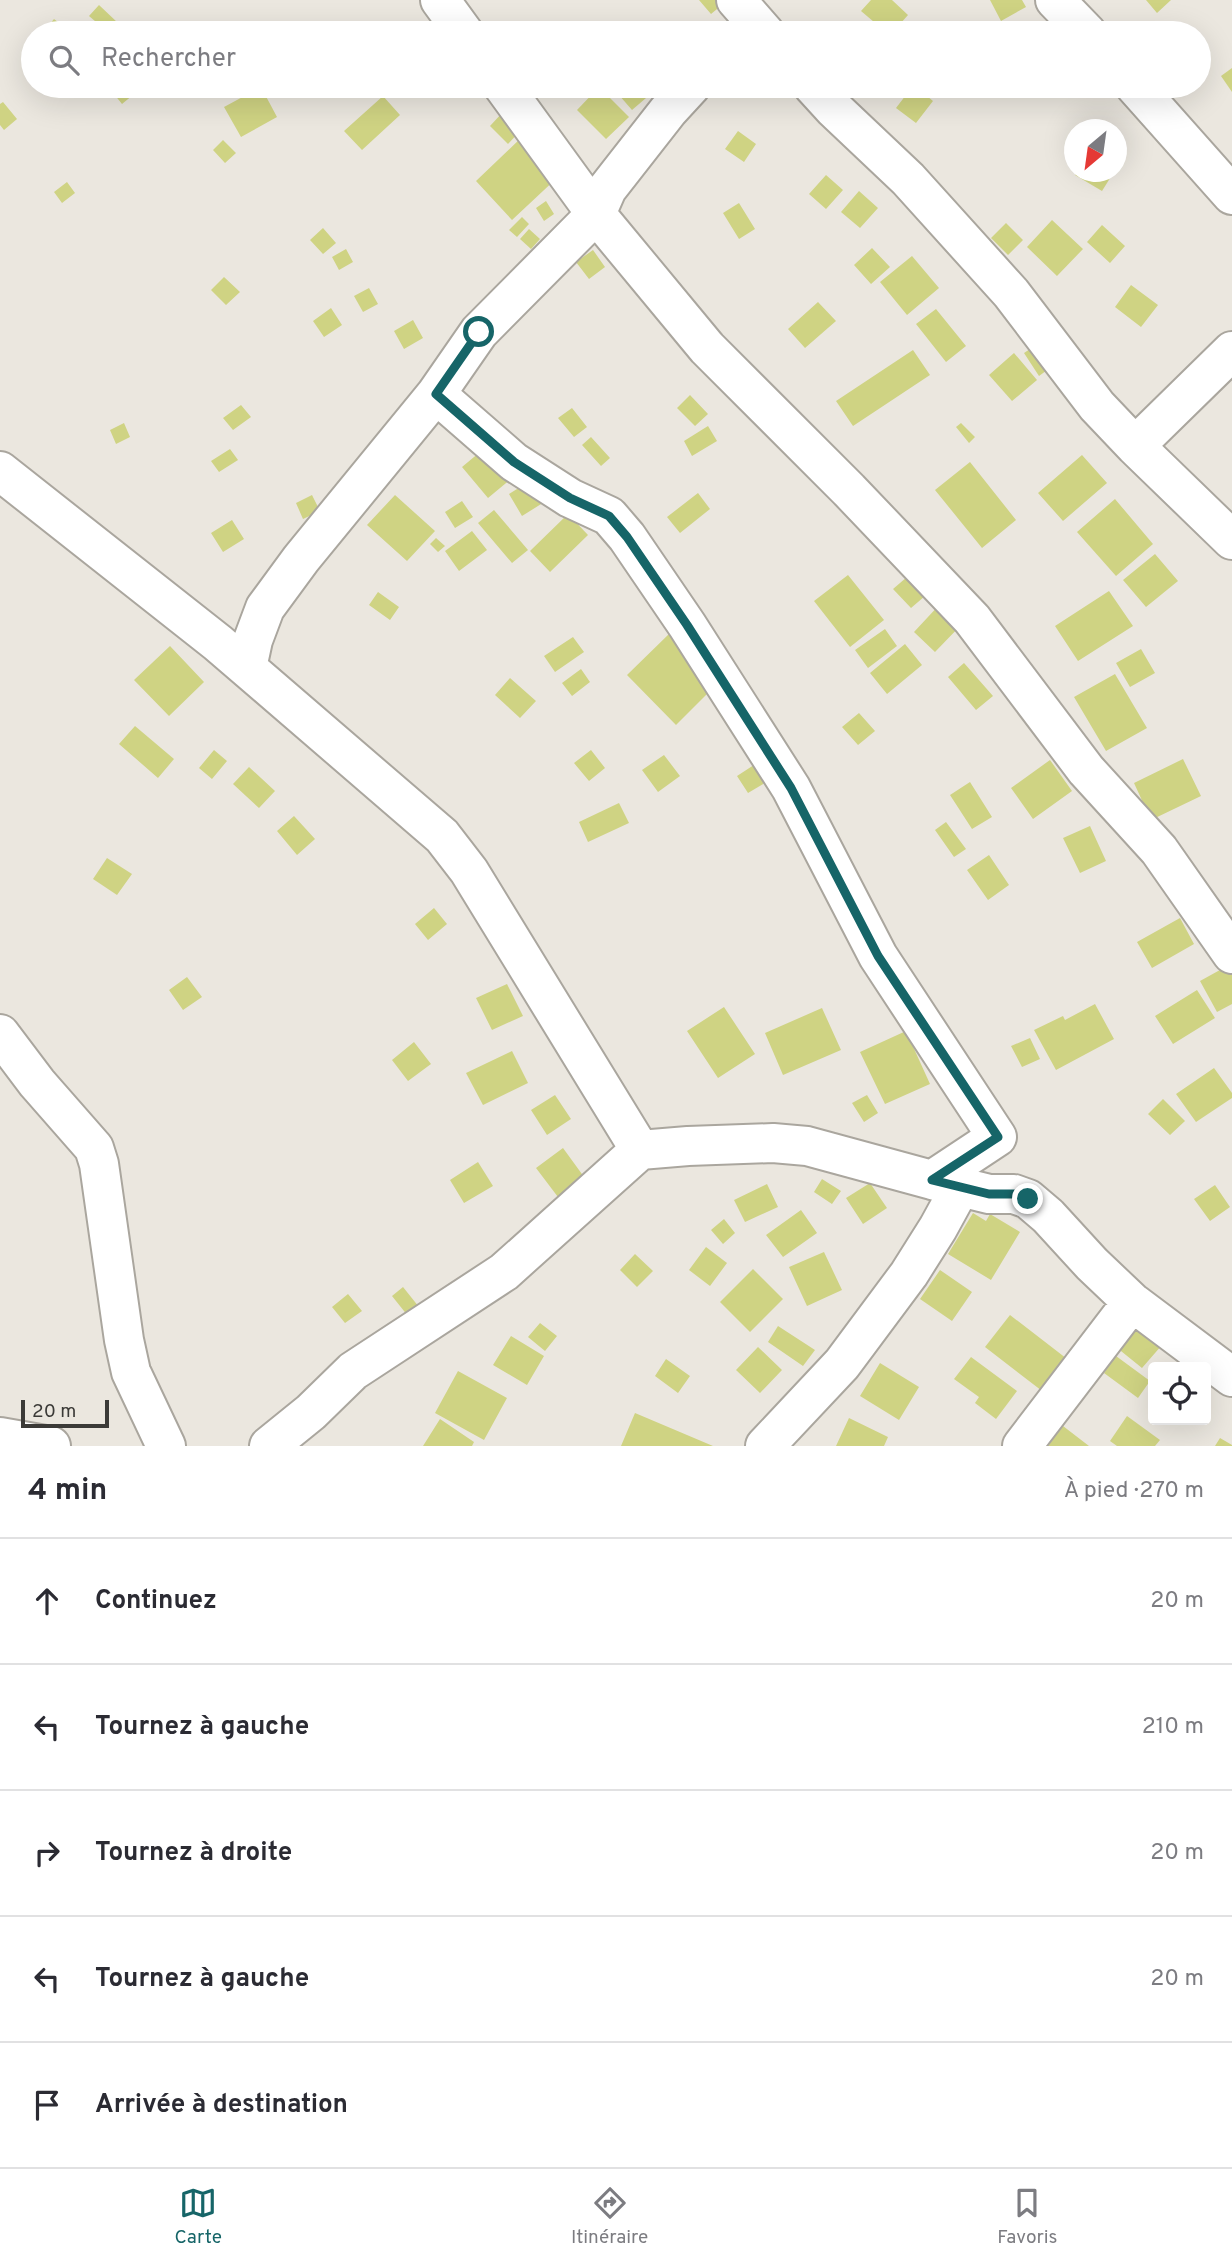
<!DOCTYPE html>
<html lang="fr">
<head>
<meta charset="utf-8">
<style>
  body { margin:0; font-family:Overpass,sans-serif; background:#f2f2f3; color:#2b2b33 }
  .controls { position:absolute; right:21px; bottom:21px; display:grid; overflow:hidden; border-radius:7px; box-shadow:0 7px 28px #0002 }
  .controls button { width:63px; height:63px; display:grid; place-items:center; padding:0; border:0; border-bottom:2px solid #e1e1e2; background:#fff; color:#2b2b33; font:35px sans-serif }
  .compass { position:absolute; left:1064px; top:119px; width:63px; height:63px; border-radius:50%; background:#fff; box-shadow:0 7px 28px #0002; rotate:209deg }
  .scale { position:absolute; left:21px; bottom:18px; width:88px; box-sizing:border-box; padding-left:7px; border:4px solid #3b3a37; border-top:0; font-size:19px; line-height:24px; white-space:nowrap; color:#3b3a37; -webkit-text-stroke:5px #ebe7df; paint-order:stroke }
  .stop { position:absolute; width:21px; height:21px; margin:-16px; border:5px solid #166568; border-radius:50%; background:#fff }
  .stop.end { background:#166568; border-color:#fff; box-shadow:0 2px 7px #0008 }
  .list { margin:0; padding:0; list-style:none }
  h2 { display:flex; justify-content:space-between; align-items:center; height:91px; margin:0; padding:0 28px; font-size:30px }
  h2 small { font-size:23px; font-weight:400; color:#7c7c81 }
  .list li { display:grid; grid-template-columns:46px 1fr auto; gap:21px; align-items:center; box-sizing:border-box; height:126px; padding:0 28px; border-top:2px solid #e1e1e2 }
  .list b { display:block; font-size:26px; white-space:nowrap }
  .list em { font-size:23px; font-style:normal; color:#7c7c81 }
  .icon { flex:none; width:38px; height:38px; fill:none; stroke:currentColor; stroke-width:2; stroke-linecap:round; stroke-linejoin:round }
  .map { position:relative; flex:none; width:1232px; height:1446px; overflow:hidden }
  .search { position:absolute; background:#fff; box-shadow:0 7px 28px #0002; left:21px; right:21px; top:21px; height:77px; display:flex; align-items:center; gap:18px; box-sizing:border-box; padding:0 24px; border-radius:38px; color:#7c7c81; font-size:26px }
  .sheet { height:721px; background:#fff }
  nav { display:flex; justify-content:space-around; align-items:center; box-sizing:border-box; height:98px; border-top:2px solid #e1e1e2; background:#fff; font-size:19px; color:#7c7c81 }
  nav a { display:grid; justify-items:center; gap:4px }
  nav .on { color:#166568 }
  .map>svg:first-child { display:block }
  .building { fill:#cfd383 }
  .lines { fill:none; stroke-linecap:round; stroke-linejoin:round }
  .minor-casing { stroke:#aaa69e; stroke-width:42 }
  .minor { stroke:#fff; stroke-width:38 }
  .route { stroke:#166568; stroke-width:9 }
</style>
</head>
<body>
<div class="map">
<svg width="1232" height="1446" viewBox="0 0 1232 1446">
  <rect width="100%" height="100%" fill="#ebe7df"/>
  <path class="building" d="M699,0h29l-17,14z
    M871,0h21l16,15 -16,18h-5l-26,-22z
    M990,0h32l4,7 -25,14z
    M1146,0h25l-14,13z
    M99,5l19,18 -9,10 -20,-17z
    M54,19l14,11 -3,3h-16l-4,-3z
    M579,23l8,10h-20z
    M1232,68v24l-11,-16z
    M114,86h21l4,4 -17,14 -12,-15z
    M185,86h19l-13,8z
    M614,86h22l10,12 -14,12 -20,-23z
    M901,86h14l18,15 -17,22 -20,-15 13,-17z
    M954,86h25l-8,11z
    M261,87l16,30 -36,20 -17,-30z
    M599,87l30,30 -23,22 -29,-29z
    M383,96l17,19 -38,35 -18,-19z
    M3,102l14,17 -13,11 -4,-5v-21z
    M503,112l19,17 -14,15 -18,-18z
    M738,131l18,13 -12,18 -19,-13z
    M522,137l37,39 -47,44 -36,-39z
    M223,140l13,13 -11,10 -12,-13z
    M1078,172h29l5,3 -10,16 -27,-16z
    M826,175l17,15 -17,19 -17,-15z
    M67,182l8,11 -13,10 -8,-11z
    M859,191l19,17 -18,20 -19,-16z
    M546,201l8,13 -10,7 -8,-13z
    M739,203l16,26 -16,10 -16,-26z
    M522,217l7,7 -12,13 -8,-7z
    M1052,220l31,29 -26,27 -30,-29z
    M1006,223l17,17 -15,15 -17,-17z
    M1102,225l23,21 -15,17 -23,-21z
    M323,228l13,15 -13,11 -13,-14z
    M529,229l11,10 -9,10 -11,-10z
    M872,248l18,19 -19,17 -17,-19z
    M346,249l7,13 -14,8 -7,-13z
    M593,250l12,17 -16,12 -13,-17z
    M912,256l27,32 -32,27 -27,-33z
    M224,277l16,15 -14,13 -15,-15z
    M1131,285l27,20 -17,22 -26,-20z
    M369,288l9,16 -15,8 -9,-16z
    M818,302l18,19 -31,27 -17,-19z
    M331,308l11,17 -18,12 -11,-16z
    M936,309l30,37 -20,16 -30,-38z
    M413,320l10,18 -19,11 -10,-18z
    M1039,343l15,22 -15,11 -15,-23z
    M913,350l17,25 -77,51 -17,-25z
    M1014,353l23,27 -25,21 -23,-26z
    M690,395l18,19 -13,12 -18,-18z
    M241,405l10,12 -18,13 -10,-12z
    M572,408l15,19 -13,10 -16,-19z
    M124,423l6,14 -14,7 -6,-14z
    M961,423l14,14 -6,6 -13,-16z
    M708,426l9,15 -25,15 -8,-15z
    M591,437l19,21 -9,8 -19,-21z
    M486,447l26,31 -24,20 -26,-31z
    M230,449l8,11 -19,12 -8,-11z
    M1082,455l25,28 -44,38 -25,-28z
    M970,462l46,58 -34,28 -47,-58z
    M533,479l13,22 -24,15 -13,-22z
    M698,493l12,16 -30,24 -13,-16z
    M312,495l8,16 -17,8 -7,-16z
    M395,495l40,36 -28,30 -40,-36z
    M1115,499l38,45 -37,32 -39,-44z
    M462,501l11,16 -18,11 -10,-16z
    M494,510l34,40 -16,13 -34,-40z
    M568,514l20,21 -38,37 -20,-21z
    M232,520l12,19 -21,13 -12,-19z
    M472,531l15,19 -28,21 -14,-20z
    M436,538l9,8 -7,6 -8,-8z
    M1155,554l23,27 -32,26 -23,-27z
    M848,575l36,45 -34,27 -36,-46z
    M907,577l18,19 -14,12 -18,-19z
    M1109,591l24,35 -55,35 -23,-35z
    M378,592l21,15 -9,13 -21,-15z
    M941,603l22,20 -28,29 -21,-20z
    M885,629l12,17 -29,22 -13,-18z
    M670,633l49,49 -43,43 -49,-50z
    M573,637l11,15 -29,20 -11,-16z
    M905,644l17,21 -35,29 -17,-21z
    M170,646l34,36 -35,34 -35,-36z
    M1141,649l14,24 -25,14 -14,-24z
    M964,663l29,33 -17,14 -28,-33z
    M581,669l9,13 -18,14 -10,-13z
    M1115,674l32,54 -41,23 -32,-54z
    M510,678l26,23 -16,17 -25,-23z
    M859,713l16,18 -17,14 -16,-18z
    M135,726l39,33 -16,19 -39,-34z
    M214,750l13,11 -15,18 -13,-11z
    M591,750l14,18 -16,13 -15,-18z
    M664,755l16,21 -22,16 -16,-22z
    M1183,759l18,37 -50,24 -17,-37z
    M1050,760l22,31 -39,28 -22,-31z
    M757,763l11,18 -20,12 -11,-17z
    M249,767l26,24 -16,17 -26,-24z
    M970,782l22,35 -20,12 -22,-34z
    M619,803l10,20 -41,19 -9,-20z
    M294,816l21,23 -18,16 -20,-24z
    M946,822l20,27 -12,8 -19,-27z
    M1090,826l16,35 -26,12 -17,-35z
    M989,855l20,30 -21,15 -21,-30z
    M107,858l25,16 -15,21 -24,-16z
    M434,908l13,16 -19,16 -13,-16z
    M1180,918l14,26 -42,24 -15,-26z
    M1229,965l3,6v33l-15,8 -17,-31z
    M187,977l15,20 -19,13 -14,-20z
    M507,984l16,32 -31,14 -16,-32z
    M1197,990l18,28 -42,26 -18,-28z
    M1095,1004l19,35 -58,31 -22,-40 29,-14 2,4z
    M724,1007l31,47 -37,24 -31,-47z
    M822,1008l19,42 -58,25 -18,-42z
    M906,1031l24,53 -45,20 -25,-52z
    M1030,1038l10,21 -18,8 -11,-21z
    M414,1042l17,22 -23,17 -16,-21z
    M512,1051l16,32 -45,22 -17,-32z
    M1214,1068l18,25v5l-36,24 -20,-28z
    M555,1095l16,24 -24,16 -16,-25z
    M867,1095l11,18 -14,9 -12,-19z
    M1163,1099l22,22 -15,14 -22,-21z
    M563,1148l24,33 -26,20 -25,-33z
    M478,1162l15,24 -29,17 -14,-23z
    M822,1179l19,12 -9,13 -18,-12z
    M870,1183l17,25 -24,16 -17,-26z
    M767,1184l11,23 -33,15 -11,-22z
    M1215,1185l15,22 -20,14 -16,-22z
    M801,1210l16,23 -34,24 -17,-22z
    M973,1213l13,8 4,-7 30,18 -29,48 -43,-26z
    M724,1219l11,14 -12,11 -12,-14z
    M706,1247l21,16 -17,23 -21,-16z
    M824,1252l18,38 -35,16 -18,-39z
    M635,1254l18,17 -16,16 -17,-17z
    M753,1269l30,30 -33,33 -30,-30z
    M940,1270l32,22 -20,29 -32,-22z
    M403,1287l16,20 -11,9 -16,-20z
    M348,1294l14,17 -17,12 -13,-16z
    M1010,1315l61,47 -25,32 -61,-47z
    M1136,1322l26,23 -20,23 -26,-21z
    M540,1323l17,13 -12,15 -17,-14z
    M778,1326l37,24 -12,16 -35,-24z
    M511,1336l33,20 -17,29 -34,-20z
    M758,1347l24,23 -22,23 -24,-23z
    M1116,1356l34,25 -12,17 -34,-25z
    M971,1357l46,34 -21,28 -21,-16 4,-6 -25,-18z
    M666,1359l24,17 -12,17 -23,-17z
    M880,1363l39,24 -20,33 -39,-24z
    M458,1371l49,27 -23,42 -49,-27z
    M635,1413l78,33h-92z
    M1127,1416l33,24 -5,6h-38l-7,-5z
    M849,1418l39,19 -4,9h-48z
    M440,1419l34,23 -2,4h-49z
    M1063,1426l26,20h-41z
    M1220,1438l12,7v1h-17z"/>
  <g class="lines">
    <g class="minor-casing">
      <path id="minor" d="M440,0l24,33
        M736,0l29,33
        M1055,0l32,33
        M503,86l93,128 111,134 142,142 123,129 114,151 73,80 73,104
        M813,86l21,23 74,70 103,114 86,113 38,40 97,94
        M1135,86l97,109
        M436,394l78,68 56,36 39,18 18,21 60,88 104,163 87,168 119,181 -65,43
        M1135,446l97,-95
        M0,471l218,172 224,193 27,35 171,279
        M247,668l6,-28 12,-32 36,-49 135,-165 43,-62 117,-118 11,-25 61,-78 23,-25
        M0,1034l37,49 57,65 5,16 25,176 7,32 35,74
        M0,1437l51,9
        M269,1446l42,-34 42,-41 151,-99 136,-122 48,-4 85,-3 34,3 125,34 57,14h25l14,5 20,17 44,48 40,38 100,75
        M765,1446l77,-82 67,-90 29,-46 23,-42
        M1022,1446l110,-144"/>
    </g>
    <use href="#minor" class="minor"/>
  </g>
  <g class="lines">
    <path class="route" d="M479,332l-43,62 78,68 56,36 39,18 18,21 60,88 104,163 87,168 120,181 -66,43 57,14h25l14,5"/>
  </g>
</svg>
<div class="controls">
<button><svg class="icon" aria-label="locate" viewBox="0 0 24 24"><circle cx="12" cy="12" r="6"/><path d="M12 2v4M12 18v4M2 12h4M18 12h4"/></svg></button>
</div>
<svg class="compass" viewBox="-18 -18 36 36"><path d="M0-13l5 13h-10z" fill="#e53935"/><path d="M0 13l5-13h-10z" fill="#7c7c81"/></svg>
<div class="scale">20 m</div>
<div class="stop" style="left:479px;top:332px"></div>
<div class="stop end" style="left:1028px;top:1199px"></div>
<div class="search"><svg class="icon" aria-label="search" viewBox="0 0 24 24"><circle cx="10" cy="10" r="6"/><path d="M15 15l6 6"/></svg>Rechercher</div>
</div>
<section class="sheet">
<h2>4 min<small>À pied · 270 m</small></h2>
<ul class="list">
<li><svg class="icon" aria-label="ahead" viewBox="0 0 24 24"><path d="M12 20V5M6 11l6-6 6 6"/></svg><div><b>Continuez</b></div><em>20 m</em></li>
<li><svg class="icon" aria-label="left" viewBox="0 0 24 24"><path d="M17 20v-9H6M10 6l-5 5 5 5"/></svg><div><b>Tournez à gauche</b></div><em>210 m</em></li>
<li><svg class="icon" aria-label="right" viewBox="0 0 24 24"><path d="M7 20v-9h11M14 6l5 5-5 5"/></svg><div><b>Tournez à droite</b></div><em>20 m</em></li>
<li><svg class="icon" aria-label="left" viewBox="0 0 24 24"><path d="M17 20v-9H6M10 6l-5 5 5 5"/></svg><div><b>Tournez à gauche</b></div><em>20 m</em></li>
<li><svg class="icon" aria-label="arrive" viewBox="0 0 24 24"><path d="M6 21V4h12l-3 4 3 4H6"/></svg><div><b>Arrivée à destination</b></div></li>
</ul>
</section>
<nav>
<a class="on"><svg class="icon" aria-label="map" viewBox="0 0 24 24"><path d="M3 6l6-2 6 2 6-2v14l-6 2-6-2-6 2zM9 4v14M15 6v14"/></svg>Carte</a>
<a><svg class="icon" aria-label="directions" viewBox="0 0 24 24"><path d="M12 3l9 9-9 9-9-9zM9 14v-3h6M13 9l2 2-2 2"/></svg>Itinéraire</a>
<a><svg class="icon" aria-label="saved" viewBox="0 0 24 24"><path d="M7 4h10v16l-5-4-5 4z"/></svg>Favoris</a>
</nav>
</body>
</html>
